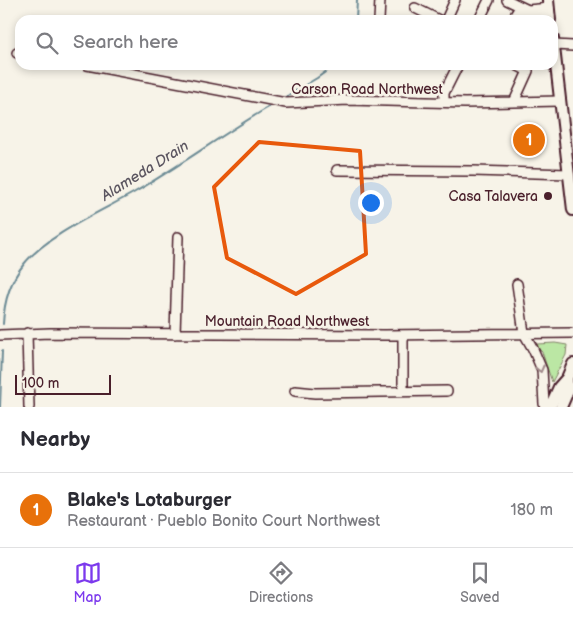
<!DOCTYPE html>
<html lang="en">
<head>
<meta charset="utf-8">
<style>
  body { margin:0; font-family:"Balsamiq Sans",sans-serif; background:#f7f7f7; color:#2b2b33 }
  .scale { position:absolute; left:15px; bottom:12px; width:96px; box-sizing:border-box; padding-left:5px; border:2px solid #4a1f2b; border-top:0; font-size:14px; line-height:18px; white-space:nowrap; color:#4a1f2b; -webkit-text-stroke:4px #f7f3e8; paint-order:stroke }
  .you { position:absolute; left:370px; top:202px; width:18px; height:18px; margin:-12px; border:4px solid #fff; border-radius:50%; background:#1a73e8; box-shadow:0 0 0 8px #1a73e833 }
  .badge { display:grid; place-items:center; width:32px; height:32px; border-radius:50%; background:#7c3aed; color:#fff; font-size:16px; font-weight:700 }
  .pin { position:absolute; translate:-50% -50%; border:2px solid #fff; box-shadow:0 1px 5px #0006 }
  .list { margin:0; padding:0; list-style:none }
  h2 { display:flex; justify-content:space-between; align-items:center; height:65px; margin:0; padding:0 20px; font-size:21px }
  h2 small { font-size:16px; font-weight:400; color:#7c7c81 }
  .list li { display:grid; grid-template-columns:32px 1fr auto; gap:15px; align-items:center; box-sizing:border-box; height:75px; padding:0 20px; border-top:1px solid #e1e1e2 }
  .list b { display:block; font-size:19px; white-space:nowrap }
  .list p { margin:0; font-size:16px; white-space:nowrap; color:#7c7c81 }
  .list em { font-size:16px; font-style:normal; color:#7c7c81 }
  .icon { flex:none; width:28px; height:28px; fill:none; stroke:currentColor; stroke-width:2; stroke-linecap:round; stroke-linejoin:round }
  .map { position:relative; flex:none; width:573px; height:407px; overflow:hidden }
  .search { position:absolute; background:#fff; box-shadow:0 2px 8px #0003; left:15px; right:15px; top:15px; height:55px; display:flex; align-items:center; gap:12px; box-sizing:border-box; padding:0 18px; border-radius:15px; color:#7c7c81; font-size:19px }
  .sheet { height:140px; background:#fff }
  nav { display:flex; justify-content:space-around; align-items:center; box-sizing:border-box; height:70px; border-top:1px solid #e1e1e2; background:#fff; font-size:14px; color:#7c7c81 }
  nav a { display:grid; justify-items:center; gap:2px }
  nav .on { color:#7c3aed }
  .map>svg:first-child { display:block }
  .green { fill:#bbe7a4; stroke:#828368 }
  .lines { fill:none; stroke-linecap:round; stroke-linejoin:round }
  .stream { stroke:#6c8b95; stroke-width:2 }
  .minor-casing { stroke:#4a1f2b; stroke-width:12 }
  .major-casing { stroke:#4a1f2b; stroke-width:14 }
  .minor { stroke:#f7f3e8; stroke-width:9 }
  .major { stroke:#f7f3e8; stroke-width:10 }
  .oneway { stroke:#a0898a }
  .marked { fill:none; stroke:#e8590c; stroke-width:4; stroke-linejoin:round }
  .poi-dot { fill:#4a1f2b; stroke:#f7f3e8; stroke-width:2 }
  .labels { text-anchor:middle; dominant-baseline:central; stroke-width:5; stroke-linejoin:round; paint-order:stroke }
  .street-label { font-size:14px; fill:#4a1f2b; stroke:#f7f3e8 }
  .poi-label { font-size:14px; fill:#4a1f2b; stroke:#f7f3e8; text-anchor:end }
  .water-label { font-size:15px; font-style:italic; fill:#5b5560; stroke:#f7f3e8 }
</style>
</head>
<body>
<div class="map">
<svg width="573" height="407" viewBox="0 0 573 407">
  <rect width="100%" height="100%" fill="#f7f3e8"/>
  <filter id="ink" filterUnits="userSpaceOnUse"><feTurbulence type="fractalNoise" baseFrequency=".02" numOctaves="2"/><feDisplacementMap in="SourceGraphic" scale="10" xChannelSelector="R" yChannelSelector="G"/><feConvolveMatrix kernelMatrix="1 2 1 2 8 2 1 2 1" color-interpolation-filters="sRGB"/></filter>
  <g filter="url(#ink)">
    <path class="green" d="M555,343l12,2 -1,10 -14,27 -10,-30 -3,-3 -2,-5z"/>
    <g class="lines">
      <path class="stream" d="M356,20l1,-20
        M282,99l35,-21 18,-13
        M3,324c1,-22 7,-43 21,-60 23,-29 78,-53 111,-72 48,-28 92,-61 139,-88
        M0,407l2,-56"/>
      <g class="minor-casing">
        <path id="minor" d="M507,0l21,10 21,-2
          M415,8l24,12
          M520,12l11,4 19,-1
          M379,20l1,-20
          M446,20l9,-20
          M479,20l10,-20
          M512,20l8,-13
          M554,45l19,1
          M17,53h3
          M87,65l199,38 62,-3 117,3 95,-2
          M444,102v-9l14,-28
          M514,102l14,-31 -12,-6
          M337,170l136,1 96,3
          M517,284l7,49 9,16 9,21 2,34 2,3
          M27,333l2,74
          M175,334l3,-97
          M0,335l50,-2 335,2 188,-2
          M403,335v56
          M295,391l20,2 132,-2"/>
      </g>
      <g class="major-casing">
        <path id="major" d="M548,0l2,20
          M553,39l20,171
          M550,407l9,-20 8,-9 6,-14
          M561,407l7,-16 -1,-13"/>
      </g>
      <use href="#minor" class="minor"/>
      <use href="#major" class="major"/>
    </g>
    <defs><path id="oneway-chevron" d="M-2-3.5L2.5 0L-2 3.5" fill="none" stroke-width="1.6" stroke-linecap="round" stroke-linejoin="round" transform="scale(1.25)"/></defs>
    <use class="oneway" href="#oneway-chevron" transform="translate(540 369) rotate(76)"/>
  </g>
  <path class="marked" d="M259,142l101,9 6,103 -70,40 -69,-36 -13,-71z"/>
  <circle class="poi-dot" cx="548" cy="196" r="5"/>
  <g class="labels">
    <g class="street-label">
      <text x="367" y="89">Carson Road Northwest</text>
      <text x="287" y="321">Mountain Road Northwest</text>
    </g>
    <g class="poi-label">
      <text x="538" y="196">Casa Talavera</text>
    </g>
    <g class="water-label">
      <text transform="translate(145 171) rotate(-32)">Alameda Drain</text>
    </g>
  </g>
</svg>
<div class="scale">100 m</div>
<div class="you"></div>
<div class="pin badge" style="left:529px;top:140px;background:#e8710a">1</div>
<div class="search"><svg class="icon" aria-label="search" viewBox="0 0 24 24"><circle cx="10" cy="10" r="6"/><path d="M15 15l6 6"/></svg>Search here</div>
</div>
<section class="sheet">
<h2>Nearby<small></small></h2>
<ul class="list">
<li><span class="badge" style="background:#e8710a">1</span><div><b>Blake's Lotaburger</b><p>Restaurant · Pueblo Bonito Court Northwest</p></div><em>180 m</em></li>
</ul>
</section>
<nav>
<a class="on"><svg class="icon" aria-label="map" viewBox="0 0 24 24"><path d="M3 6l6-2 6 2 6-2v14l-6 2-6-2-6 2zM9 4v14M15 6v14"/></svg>Map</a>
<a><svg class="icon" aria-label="directions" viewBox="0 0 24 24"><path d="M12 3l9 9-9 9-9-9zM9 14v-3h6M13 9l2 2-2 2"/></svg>Directions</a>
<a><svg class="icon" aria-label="saved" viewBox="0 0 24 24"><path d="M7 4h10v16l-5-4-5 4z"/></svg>Saved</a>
</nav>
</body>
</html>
